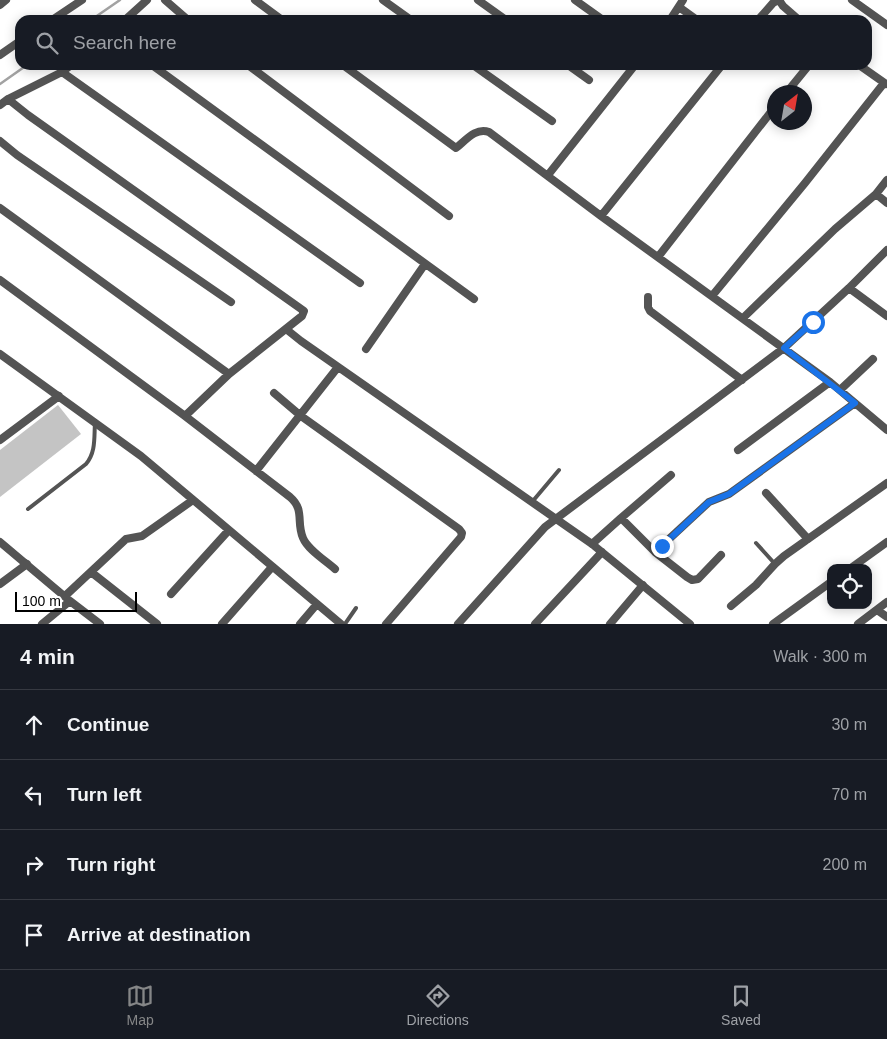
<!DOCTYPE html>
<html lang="en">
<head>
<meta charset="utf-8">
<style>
  body { margin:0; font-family:Helvetica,sans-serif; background:#242831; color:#f1f3f6 }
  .controls { position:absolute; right:15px; bottom:15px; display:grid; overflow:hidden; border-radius:10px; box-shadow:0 2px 12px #0003 }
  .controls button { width:45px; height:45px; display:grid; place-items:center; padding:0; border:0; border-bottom:1px solid #363941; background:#171b24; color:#f1f3f6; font:25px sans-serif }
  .compass { position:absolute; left:767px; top:85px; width:45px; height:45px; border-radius:50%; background:#171b24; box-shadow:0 2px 12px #0003; rotate:31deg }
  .scale { position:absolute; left:15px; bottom:12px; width:122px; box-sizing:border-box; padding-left:5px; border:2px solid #000; border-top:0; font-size:14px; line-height:18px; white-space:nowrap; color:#000; -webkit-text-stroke:4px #fff; paint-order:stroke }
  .stop { position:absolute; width:15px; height:15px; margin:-11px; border:4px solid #1a73e8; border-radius:50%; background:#fff }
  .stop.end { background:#1a73e8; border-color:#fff; box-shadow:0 1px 5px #0008 }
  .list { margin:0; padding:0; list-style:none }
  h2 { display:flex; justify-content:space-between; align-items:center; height:65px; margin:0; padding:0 20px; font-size:21px }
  h2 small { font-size:16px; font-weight:400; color:#9ea1a6 }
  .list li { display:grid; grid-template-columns:32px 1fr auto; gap:15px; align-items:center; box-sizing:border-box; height:70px; padding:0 20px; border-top:1px solid #363941 }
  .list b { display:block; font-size:19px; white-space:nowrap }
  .list em { font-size:16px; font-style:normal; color:#9ea1a6 }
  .icon { flex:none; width:28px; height:28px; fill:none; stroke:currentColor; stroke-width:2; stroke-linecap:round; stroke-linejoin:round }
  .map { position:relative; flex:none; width:887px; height:624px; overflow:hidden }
  .search { position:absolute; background:#171b24; box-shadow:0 2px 12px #0003; left:15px; right:15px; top:15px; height:55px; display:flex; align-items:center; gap:12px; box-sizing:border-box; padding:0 18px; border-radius:15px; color:#9ea1a6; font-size:19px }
  .sheet { height:345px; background:#171b24 }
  nav { display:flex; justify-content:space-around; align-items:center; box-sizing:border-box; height:70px; border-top:1px solid #363941; background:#171b24; font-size:14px; color:#9ea1a6 }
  nav a { display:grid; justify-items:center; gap:2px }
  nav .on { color:#858687 }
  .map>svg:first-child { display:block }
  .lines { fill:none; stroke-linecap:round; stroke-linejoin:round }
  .stream { stroke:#a2a2a2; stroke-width:2.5 }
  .building { fill:#c4c4c4 }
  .lane { stroke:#545454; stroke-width:4 }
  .street { stroke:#545454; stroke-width:8 }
  .route { stroke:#1a73e8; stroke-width:6 }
</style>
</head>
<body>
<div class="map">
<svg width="887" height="624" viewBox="0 0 887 624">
  <rect width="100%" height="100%" fill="#fff"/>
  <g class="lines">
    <path class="stream" d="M91,20l29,-20
      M0,84l27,-19"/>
  </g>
  <path class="building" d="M58,405l23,29 -81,63v-47z"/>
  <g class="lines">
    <path class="lane" d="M532,502l27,-32
      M28,509l58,-45c10,-12 8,-26 9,-42
      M756,543l19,21
      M345,624l11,-16"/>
    <path class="street" d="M165,0l23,20
      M255,0l27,20
      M383,0l28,20
      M478,0l28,20
      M575,0l28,20
      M779,0l4,6 16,14
      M852,0l35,25
      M0,5l6,-5
      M679,7l18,13
      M52,20l30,-20
      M125,20l22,-20
      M670,20l13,-20
      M758,20l15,-17 5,-3
      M0,55l20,-14
      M152,65l322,234
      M248,65l201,151
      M343,65l113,83c10,-8 20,-21 33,-16l112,84 229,166 57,48
      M473,65l79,56
      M568,65l21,15
      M859,65l27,19
      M62,72l298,211
      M787,92l22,-27
      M8,99l20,16 276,196 -2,5 -73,58 -44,42
      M0,105l8,-6 54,-27 9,-7
      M0,141l17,14 214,147
      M548,175l87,-110
      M876,194l11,9
      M0,208l229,166
      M601,216l121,-151
      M658,257l116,-149
      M0,280l185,136 105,81c15,13 6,25 13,41 5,12 22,22 32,31
      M849,288l38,28
      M712,296l93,-113 79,-100
      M648,297v10l2,4 92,69
      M743,318l92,-89 41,-35 11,-14
      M286,329l15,12 291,203 98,80
      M366,349l59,-85
      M0,354l141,102 200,168
      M840,390l33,-31
      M274,393l27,23 158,113 3,4 -1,4 -75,87
      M0,440l59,-44
      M738,450l92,-68
      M256,471l82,-104
      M766,493l42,46
      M621,518l50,-43
      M0,542l70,59 30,23
      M592,544l29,-26 34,34 54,-50 20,-8 126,-91
      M655,552l32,25 5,3 6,-1 23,-24
      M851,568l36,-26
      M91,572l66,52
      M0,584l27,-20
      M171,594l58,-64
      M65,596l61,-57 16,-3 51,-36
      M731,606l25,-21 19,-21 9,-8 103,-73
      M877,610l10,7
      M42,624l28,-23
      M222,624l50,-57
      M300,624l17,-20
      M458,624l87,-97 239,-179 65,-60 38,-38
      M535,624l67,-72
      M610,624l33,-39
      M773,624l58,-42
      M858,624l29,-22"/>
  </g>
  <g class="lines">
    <path class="route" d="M662,546l47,-44 20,-8 126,-91 -71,-55 29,-26"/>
  </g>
</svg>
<div class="controls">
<button><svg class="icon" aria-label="locate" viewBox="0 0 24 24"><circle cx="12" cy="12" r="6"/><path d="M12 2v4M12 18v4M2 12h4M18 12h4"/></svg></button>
</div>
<svg class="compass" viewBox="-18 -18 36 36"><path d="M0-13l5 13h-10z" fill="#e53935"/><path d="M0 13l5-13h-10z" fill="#9ea1a6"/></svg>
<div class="scale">100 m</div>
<div class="stop" style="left:813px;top:322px"></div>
<div class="stop end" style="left:662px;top:546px"></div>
<div class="search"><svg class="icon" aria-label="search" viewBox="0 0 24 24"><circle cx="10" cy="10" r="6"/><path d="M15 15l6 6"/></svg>Search here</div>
</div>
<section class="sheet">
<h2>4 min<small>Walk · 300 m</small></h2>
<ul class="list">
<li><svg class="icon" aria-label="ahead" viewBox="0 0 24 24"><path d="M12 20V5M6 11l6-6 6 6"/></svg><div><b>Continue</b></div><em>30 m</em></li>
<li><svg class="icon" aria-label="left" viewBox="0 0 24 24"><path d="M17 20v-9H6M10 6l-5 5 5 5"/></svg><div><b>Turn left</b></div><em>70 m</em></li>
<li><svg class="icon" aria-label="right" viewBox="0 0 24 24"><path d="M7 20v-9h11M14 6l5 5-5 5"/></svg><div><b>Turn right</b></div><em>200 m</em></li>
<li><svg class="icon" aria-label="arrive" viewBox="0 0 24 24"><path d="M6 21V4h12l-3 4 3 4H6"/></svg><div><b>Arrive at destination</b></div></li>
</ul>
</section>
<nav>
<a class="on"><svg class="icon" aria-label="map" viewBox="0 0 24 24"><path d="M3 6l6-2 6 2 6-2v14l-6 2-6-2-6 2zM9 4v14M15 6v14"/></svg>Map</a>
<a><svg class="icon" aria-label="directions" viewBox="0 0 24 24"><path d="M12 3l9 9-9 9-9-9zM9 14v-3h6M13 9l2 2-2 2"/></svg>Directions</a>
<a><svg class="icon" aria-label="saved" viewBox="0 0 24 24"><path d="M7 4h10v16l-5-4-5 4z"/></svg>Saved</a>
</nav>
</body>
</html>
